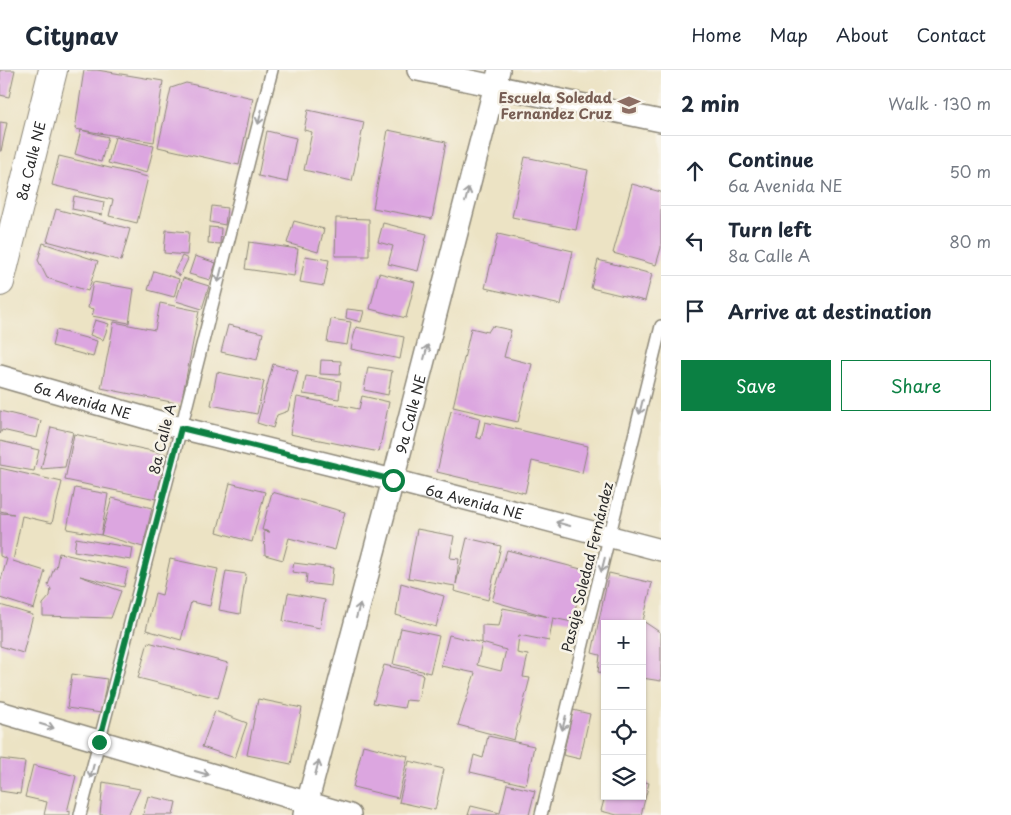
<!DOCTYPE html>
<html lang="en">
<head>
<meta charset="utf-8">
<style>
  body { margin:0; font-family:"Playpen Sans",sans-serif; background:#f6f6f7; color:#1f2937 }
  .controls { position:absolute; right:15px; bottom:15px; display:grid; overflow:hidden; border-radius:0px; box-shadow:0 1px 4px #0004 }
  .controls button { width:45px; height:45px; display:grid; place-items:center; padding:0; border:0; border-bottom:1px solid #e0e1e3; background:#fff; color:#1f2937; font:25px sans-serif }
  .stop { position:absolute; width:15px; height:15px; margin:-11px; border:4px solid #0b8043; border-radius:50%; background:#fff }
  .stop.end { background:#0b8043; border-color:#fff; box-shadow:0 1px 5px #0008 }
  .list { margin:0; padding:0; list-style:none }
  h2 { display:flex; justify-content:space-between; align-items:center; height:65px; margin:0; padding:0 20px; font-size:21px }
  h2 small { font-size:16px; font-weight:400; color:#747a83 }
  .list li { display:grid; grid-template-columns:32px 1fr auto; gap:15px; align-items:center; box-sizing:border-box; height:70px; padding:0 20px; border-top:1px solid #e0e1e3 }
  .list b { display:block; font-size:19px; white-space:nowrap }
  .list p { margin:0; font-size:16px; white-space:nowrap; color:#747a83 }
  .list em { font-size:16px; font-style:normal; color:#747a83 }
  .actions { display:flex; gap:10px; padding:15px 20px }
  .actions a { flex:1; padding:11px 0; border:1px solid #0b8043; border-radius:0px; text-align:center; font-size:18px; color:#0b8043 }
  .actions .main { background:#0b8043; color:#fff }
  .icon { flex:none; width:28px; height:28px; fill:none; stroke:currentColor; stroke-width:2; stroke-linecap:round; stroke-linejoin:round }
  .map { position:relative; flex:none; width:661px; height:745px; overflow:hidden }
  header { display:flex; align-items:center; gap:30px; box-sizing:border-box; height:70px; padding:0 25px; background:#fff; border-bottom:1px solid #e0e1e3 }
  header strong { font-size:24px }
  nav { display:flex; gap:28px; margin-inline-start:auto; font-size:18px }
  main { display:flex }
  aside { flex:1; background:#fff }
  .map>svg:first-child { display:block }
  .building { fill:#dca6e0; fill-rule:evenodd }
  .lines { fill:none; stroke-linecap:round; stroke-linejoin:round }
  .lane-casing { stroke:#8c8778; stroke-width:14 }
  .street-casing { stroke:#8c8778; stroke-width:24 }
  .secondary-casing { stroke:#8c8778; stroke-width:30 }
  .lane { stroke:#fff; stroke-width:11 }
  .street { stroke:#fff; stroke-width:21 }
  .secondary { stroke:#fff; stroke-width:28 }
  .oneway { stroke:#a0a0a0 }
  .route { stroke:#0b8043; stroke-width:6 }
  .labels { text-anchor:middle; dominant-baseline:central; stroke-width:5; stroke-linejoin:round; paint-order:stroke }
  .education-label { font-size:14px; font-weight:bold; fill:#785e54; stroke:#f7f3e8; text-anchor:end }
  .street-label { font-size:14px; fill:#2b2b2b; stroke:#f7f3e8 }
</style>
</head>
<body>
<header>
<strong>Citynav</strong>
<nav><a>Home</a><a>Map</a><a>About</a><a>Contact</a></nav>
</header>
<main>
<div class="map">
<svg width="661" height="745" viewBox="0 0 661 745">
  <rect width="100%" height="100%" fill="#f7f3e8"/>
  <filter id="ink" filterUnits="userSpaceOnUse"><feTurbulence type="fractalNoise" baseFrequency=".02" numOctaves="2"/><feDisplacementMap in="SourceGraphic" scale="10" xChannelSelector="R" yChannelSelector="G"/><feConvolveMatrix kernelMatrix="1 2 1 2 8 2 1 2 1" color-interpolation-filters="sRGB"/></filter>
  <filter id="wash" filterUnits="userSpaceOnUse"><feTurbulence type="fractalNoise" baseFrequency=".0096" numOctaves="4" result="noise"/><feDisplacementMap in="SourceGraphic" scale="20" xChannelSelector="R" yChannelSelector="G"/><feGaussianBlur stdDeviation="1.12" result="paint"/><feColorMatrix in="noise" values="0 0 0 0 0 0 0 0 0 0 0 0 0 0 0 0 0 1.4 0 .05"/><feComposite in="paint" operator="in"/></filter>
  <g filter="url(#wash)">
    <rect width="100%" height="100%" fill="#ece3c4"/>
    <g id="blocks">
      <path class="building" d="M0,0h15l-6,27 -9,-2z
        M84,0h13l66,11 -9,61 -79,-13z
        M186,13l67,15 -14,67 -81,-18 13,-59z
        M308,40l56,12 -12,59 -48,-11 8,-38 -8,-2z
        M0,52l7,1 -6,28h-1z
        M81,60l27,7 -7,25 -26,-8z
        M388,60l58,12 -14,77 -59,-11z
        M267,61l29,7 -9,44 -29,-6z
        M115,67l39,9 -7,27 -39,-10z
        M59,86l89,21 -11,46 -28,-7 4,-16 -61,-15z
        M525,87l63,13 -12,60 -64,-13z
        M632,114l29,8v56l-5,17 -43,-12z
        M74,126l30,6 -2,13 -30,-6z
        M212,136l15,2 -2,17 -15,-3z
        M56,139l74,20 -9,32 -74,-20z
        M336,148l33,1v37h-34z
        M294,151l30,8 -6,23 -31,-9z
        M383,153l44,11 -9,37 -30,-7 5,-18 -15,-4z
        M209,157l12,1 -1,16 -12,-1z
        M166,160l23,2 -2,23 -23,-2z
        M498,164l75,17 -12,54 -76,-17z
        M249,172l49,7 -4,27 -49,-7z
        M43,173l55,18 -10,30 -41,-13 -9,-18z
        M182,186l6,3 -8,17 -6,-4z
        M195,186l21,7 -6,17 -21,-6z
        M305,186l24,4 -5,26 -24,-4z
        M598,190l54,14 -7,27 -54,-13z
        M154,201l25,8 -5,18 -26,-7z
        M379,203l36,9 -9,36 -36,-9z
        M183,208l26,8 -7,23 -26,-8z
        M93,212l41,7 -5,34 -37,-7 2,-7 -6,-1z
        M160,233l39,8 -18,93 -80,-16 13,-66 41,8z
        M347,239l17,2 -3,11 -15,-4z
        M331,249l20,3 -4,23 -20,-3z
        M95,250l14,4 -6,16 -13,-5z
        M228,255l35,8 -6,27 -36,-8z
        M492,256l19,4 -7,27 28,7 -14,58 -65,-15 18,-79 17,4z
        M356,257l48,10 -4,22 -49,-10z
        M56,260l41,11 -4,16 -41,-11z
        M321,290l20,1 -1,14 -20,-1z
        M273,294l25,7 -10,40 -11,4 -4,13 -16,-5z
        M368,297l24,4 -4,24 -24,-5z
        M217,302l47,9 -7,33 -46,-9z
        M306,306l35,5 -2,18 -36,-5z
        M362,326l27,6 -10,50 -89,-18 7,-37 62,12z
        M0,341l41,10 -4,17 -35,-8 -2,4z
        M451,341l29,7 -4,19 5,2 4,-17 103,24 -6,27 -50,-12 -7,32 -88,-21z
        M51,357l22,5 -8,35 -24,2z
        M74,364l92,20 -10,45 -91,-19z
        M0,371l39,9 -5,21 -34,-6z
        M0,398l62,14 -10,41 -30,-7 -9,45 32,10 -11,38 -34,-11v-15l7,-24 -7,-3v-43l14,1 -14,-3z
        M230,413l35,9 -13,50 -35,-10z
        M75,418l33,6 -7,41 -34,-6z
        M272,422l73,20 -10,38 -46,-12 -6,22 -18,-5 -1,-24 6,1 -8,-2z
        M112,428l40,10 -9,39 -42,-12z
        M417,459l37,7 -4,22 9,1 -3,25 11,-46 34,8 -13,54 -34,-9 1,-5 -47,-8z
        M76,468l57,10 -2,12 -57,-9z
        M507,480l78,20 -13,52 -19,-4 -4,23 -30,-6 -2,18 11,2 -5,22 7,1 -16,62 -56,-15 17,-52 -34,-7 8,-31 33,8v-18l17,1 4,-18 46,9 -57,-16zM482,573l24,7 -5,21 -24,-6z
        M59,483l69,16 -4,18 -44,-11 41,15 -10,27 -68,-2v-12l7,-8 1,-7 -3,-4 6,-17h2z
        M170,489l48,10 -8,37 -19,-4 -10,38 -35,-10 9,-37 7,2z
        M294,493l39,5 -2,18 -25,-3 1,-9 -15,-2z
        M226,501l20,3 -6,40 -21,-4z
        M609,503l43,10 -9,38 18,12v48l-19,-3v-54h-37v49l-7,-1 2,-17 -8,-2z
        M401,513l43,13 -8,31 -40,-12z
        M288,523l37,7 -5,28 -37,-7z
        M0,535l33,10 -10,38 -23,-7z
        M401,558l38,8 -9,37 -37,-9z
        M148,572l80,21 -10,35 -80,-20z
        M384,595l38,9 1,1 -4,22 -1,1 -1,3 -11,-1 -2,8 -31,-5z
        M72,604l35,5 -6,34 -34,-5z
        M258,629l44,9 -11,56 -44,-9z
        M573,640l17,4 -10,45 -17,-4z
        M215,641l32,12 -12,35 -33,-11z
        M488,666l46,10 -8,39 -56,-13 4,-17 9,3z
        M363,675l45,11 -10,42 -45,-11z
        M0,689l25,3 -5,32 -20,-3z
        M409,691l35,8 -9,41 -36,-8z
        M33,695l43,11 -9,36 3,-1v4h-26l3,-13 -22,-5z
        M642,711l7,2 -8,32h-24l-16,-4 4,-15h37z
        M103,712l37,7 -12,26h-28z
        M507,714l28,7 -6,24h-61l3,-9 29,7z
        M148,726l28,6 -3,13h-30z"/>
    </g>
  </g>
  <g filter="url(#ink)">
    <use href="#blocks" fill-opacity="0" stroke="#8c8778" stroke-width="1"/>
    <g class="lines">
      <g class="lane-casing">
        <path id="lane" d="M80,745l101,-387 91,-358
          M541,745l120,-489"/>
      </g>
      <g class="street-casing">
        <g id="street">
          <path d="M418,0l243,51"/>
          <path id="s1" d="M0,306l181,52 212,52 268,70"/>
          <path d="M0,642l350,103"/>
          <path id="s2" d="M304,745l89,-335 106,-410"/>
        </g>
      </g>
      <g class="secondary-casing">
        <g id="secondary">
          <path id="s3" d="M0,212l53,-212"/>
        </g>
      </g>
      <use href="#lane" class="lane"/>
      <use href="#street" class="street"/>
      <use href="#secondary" class="secondary"/>
    </g>
    <defs><path id="oneway-shaft" d="M-6 0H5M1.5-3L5.5 0L1.5 3" fill="none" stroke-width="1.6" stroke-linecap="round" stroke-linejoin="round" transform="scale(1.25)"/></defs>
    <g class="oneway">
      <use href="#oneway-shaft" transform="translate(260 47) rotate(104)"/>
      <use href="#oneway-shaft" transform="translate(467 125) rotate(-75)"/>
      <use href="#oneway-shaft" transform="translate(220 205) rotate(104)"/>
      <use href="#oneway-shaft" transform="translate(426 282) rotate(-75)"/>
      <use href="#oneway-shaft" transform="translate(641 337) rotate(104)"/>
      <use href="#oneway-shaft" transform="translate(563 454) rotate(-165)"/>
      <use href="#oneway-shaft" transform="translate(603 495) rotate(104)"/>
      <use href="#oneway-shaft" transform="translate(358 541) rotate(-75)"/>
      <use href="#oneway-shaft" transform="translate(564 653) rotate(104)"/>
      <use href="#oneway-shaft" transform="translate(47 656) rotate(17)"/>
      <use href="#oneway-shaft" transform="translate(317 698) rotate(-75)"/>
      <use href="#oneway-shaft" transform="translate(92 701) rotate(105)"/>
      <use href="#oneway-shaft" transform="translate(202 703) rotate(16)"/>
    </g>
  </g>
  <g class="lines" filter="url(#ink)">
    <path class="route" d="M99,672l82,-314 212,52"/>
  </g>
  <defs>
    <g id="school-bare" transform="scale(1.725)"><path d="M0-5L7-2L0 1L-7-2ZM-4 1L0 2.5L4 1V4Q0 6-4 4Z" fill="#8d6e63" stroke="#f7f3e8" stroke-width="2.5" paint-order="stroke"/></g>
  </defs>
  <g fill-rule="evenodd">
    <use href="#school-bare" x="629" y="35"/>
  </g>
  <g class="labels">
    <g class="education-label">
      <text x="612" y="27">Escuela Soledad<tspan x="612" dy="16">Fernandez Cruz</tspan></text>
    </g>
    <g class="street-label">
      <text stroke="none"><textPath href="#s3" startOffset="125">8a Calle NE</textPath></text>
      <text stroke="none"><textPath href="#s1" startOffset="86">6a Avenida NE</textPath></text>
      <text stroke="none"><textPath href="#s2" startOffset="415">9a Calle NE</textPath></text>
      <text transform="translate(162 369) rotate(-76)">8a Calle A</text>
      <text stroke="none"><textPath href="#s1" startOffset="491">6a Avenida NE</textPath></text>
      <text transform="translate(587 497) rotate(-76)">Pasaje Soledad Fernández</text>
    </g>
  </g>
</svg>
<div class="controls">
<button>+</button>
<button>−</button>
<button><svg class="icon" aria-label="locate" viewBox="0 0 24 24"><circle cx="12" cy="12" r="6"/><path d="M12 2v4M12 18v4M2 12h4M18 12h4"/></svg></button>
<button><svg class="icon" aria-label="layers" viewBox="0 0 24 24"><path d="M12 4l9 5-9 5-9-5zM3 14l9 5 9-5"/></svg></button>
</div>
<div class="stop" style="left:393px;top:410px"></div>
<div class="stop end" style="left:99px;top:672px"></div>
</div>
<aside>
<h2>2 min<small>Walk · 130 m</small></h2>
<ul class="list">
<li><svg class="icon" aria-label="ahead" viewBox="0 0 24 24"><path d="M12 20V5M6 11l6-6 6 6"/></svg><div><b>Continue</b><p>6a Avenida NE</p></div><em>50 m</em></li>
<li><svg class="icon" aria-label="left" viewBox="0 0 24 24"><path d="M17 20v-9H6M10 6l-5 5 5 5"/></svg><div><b>Turn left</b><p>8a Calle A</p></div><em>80 m</em></li>
<li><svg class="icon" aria-label="arrive" viewBox="0 0 24 24"><path d="M6 21V4h12l-3 4 3 4H6"/></svg><div><b>Arrive at destination</b></div></li>
</ul>
<div class="actions"><a class="main">Save</a><a>Share</a></div>
</aside>
</main>
</body>
</html>
